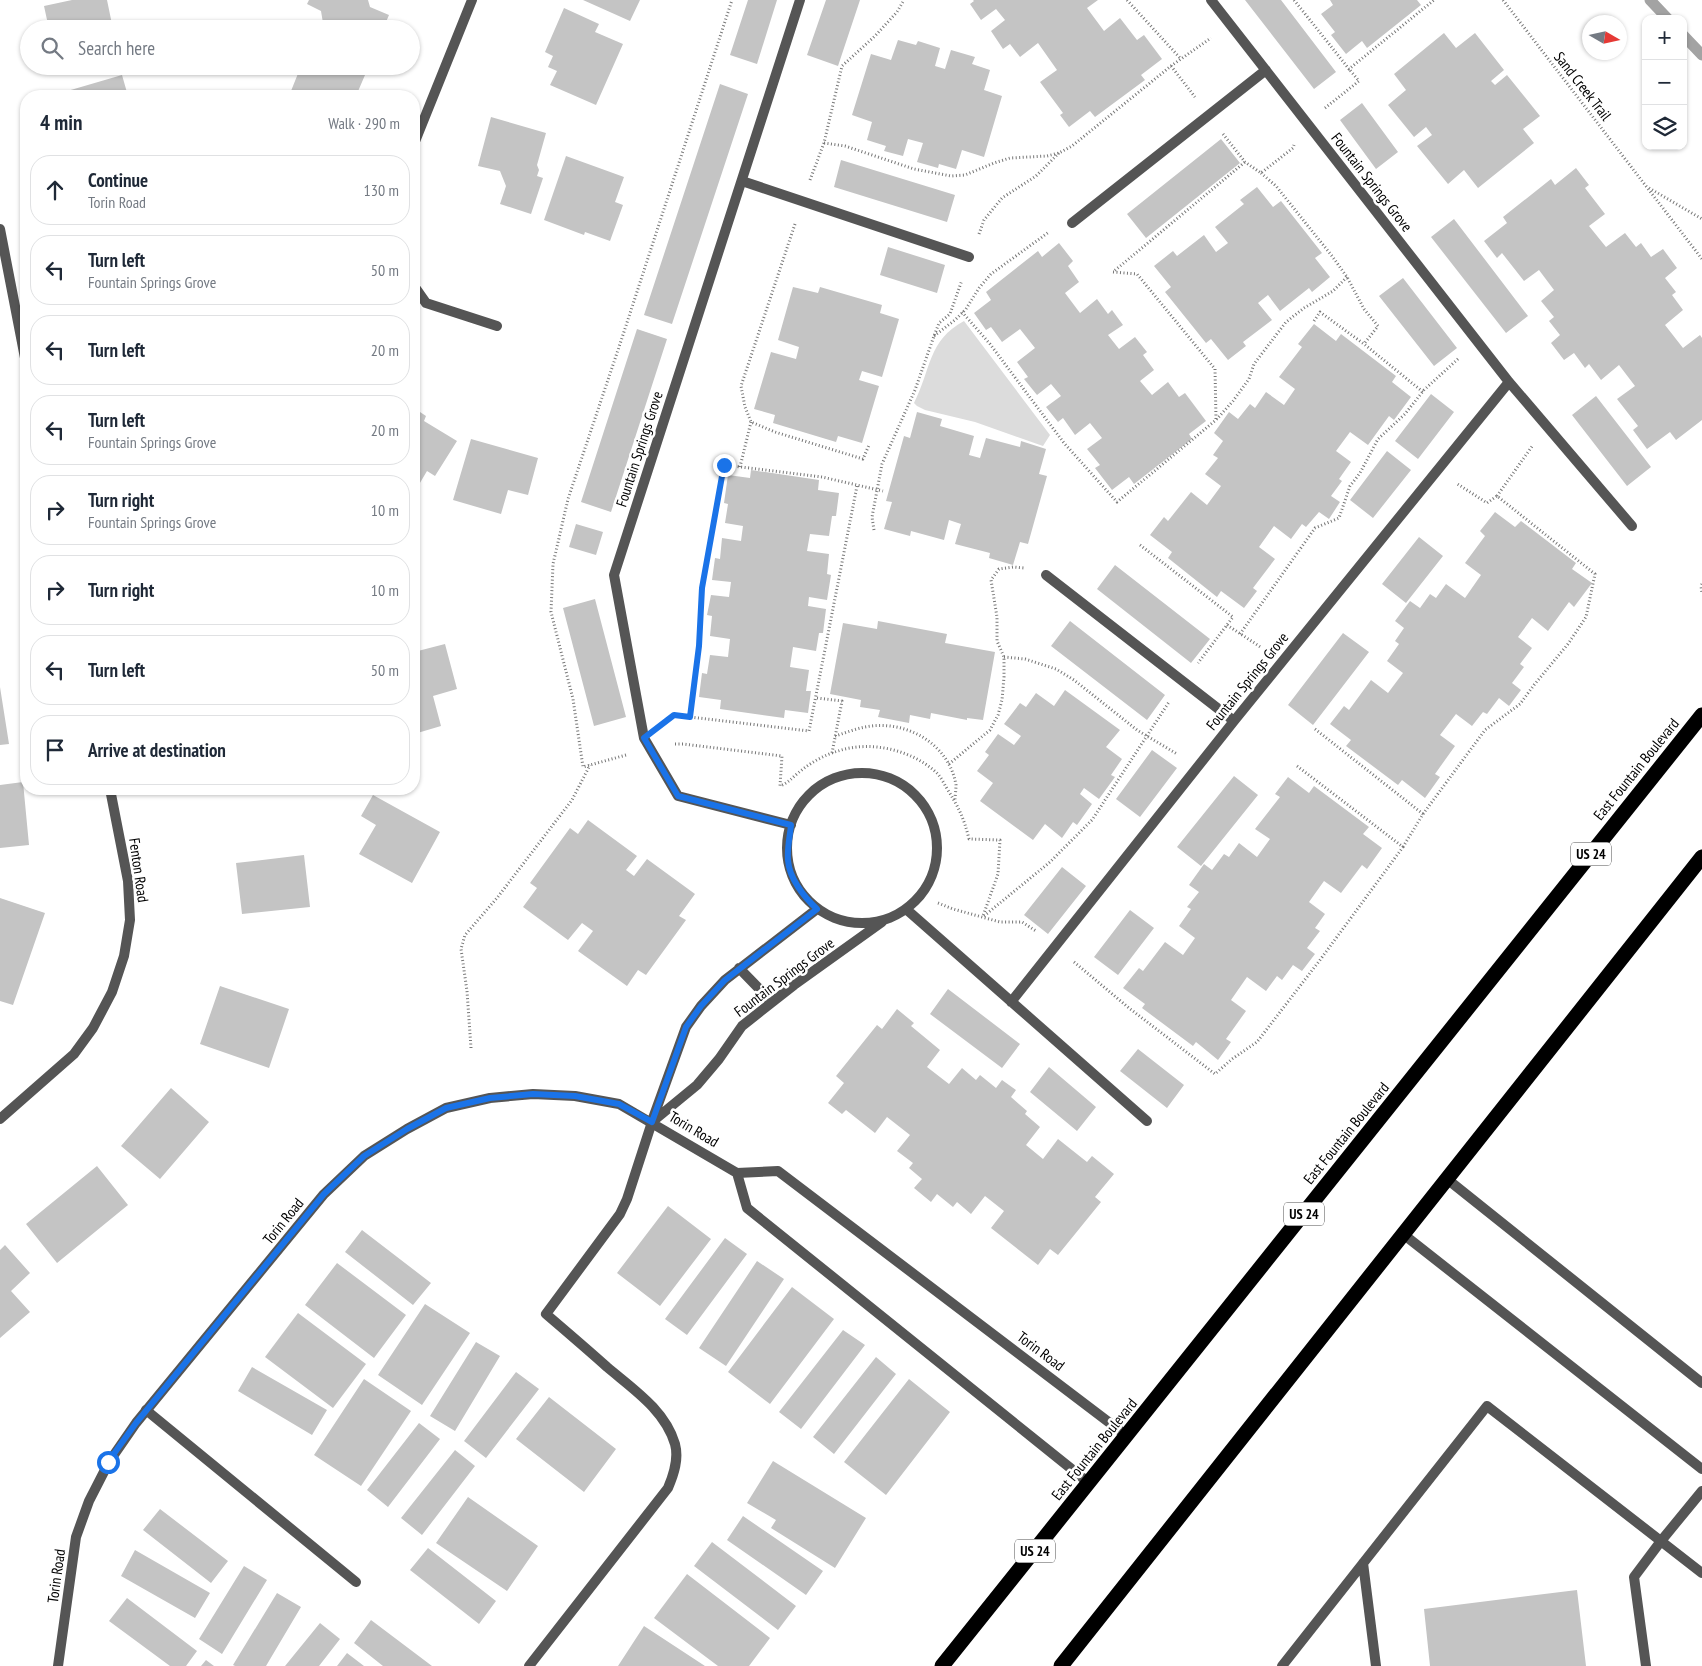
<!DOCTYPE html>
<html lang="en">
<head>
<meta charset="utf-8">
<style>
  body { margin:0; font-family:"PT Sans Narrow",sans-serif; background:#f2f2f3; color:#1f2937 }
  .controls { position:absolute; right:15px; top:15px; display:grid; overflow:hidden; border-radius:10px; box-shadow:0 1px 4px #0004 }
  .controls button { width:45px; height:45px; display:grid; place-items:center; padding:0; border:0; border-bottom:1px solid #e0e1e3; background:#fff; color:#1f2937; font:25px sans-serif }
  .compass { position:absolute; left:1582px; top:15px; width:45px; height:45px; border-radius:50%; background:#fff; box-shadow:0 1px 4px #0004; rotate:99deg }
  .stop { position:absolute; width:15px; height:15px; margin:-11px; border:4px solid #1a73e8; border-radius:50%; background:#fff }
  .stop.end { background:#1a73e8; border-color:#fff; box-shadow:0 1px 5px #0008 }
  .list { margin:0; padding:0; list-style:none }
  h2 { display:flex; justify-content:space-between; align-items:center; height:65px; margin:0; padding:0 20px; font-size:21px }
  h2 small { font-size:16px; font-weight:400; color:#747a83 }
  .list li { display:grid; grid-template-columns:32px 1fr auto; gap:15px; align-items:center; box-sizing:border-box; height:70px; margin:0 10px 10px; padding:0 10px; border:1px solid #e0e1e3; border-radius:20px }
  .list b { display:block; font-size:19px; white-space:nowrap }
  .list p { margin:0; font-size:16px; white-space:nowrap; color:#747a83 }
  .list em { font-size:16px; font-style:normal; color:#747a83 }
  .icon { flex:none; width:28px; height:28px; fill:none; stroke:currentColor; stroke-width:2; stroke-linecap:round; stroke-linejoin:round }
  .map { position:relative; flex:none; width:1702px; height:1666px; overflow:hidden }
  .search { position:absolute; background:#fff; box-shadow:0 1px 4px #0004; left:20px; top:20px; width:400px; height:55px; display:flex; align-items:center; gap:12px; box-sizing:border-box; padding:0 18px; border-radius:28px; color:#747a83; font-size:19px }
  .panel { position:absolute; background:#fff; box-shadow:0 1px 4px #0004; left:20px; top:90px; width:400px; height:705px; border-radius:20px }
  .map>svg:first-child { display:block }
  .green { fill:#dcdcdc }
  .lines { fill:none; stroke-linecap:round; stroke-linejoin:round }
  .stream { stroke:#a3a3a3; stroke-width:11 }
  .building { fill:#c4c4c4 }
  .path { stroke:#777; stroke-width:3; stroke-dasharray:1 2.5; stroke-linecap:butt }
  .lane { stroke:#555; stroke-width:10 }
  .street { stroke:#555; stroke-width:10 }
  .highway { stroke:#000; stroke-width:15 }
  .route { stroke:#1a73e8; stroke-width:6 }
  .labels { text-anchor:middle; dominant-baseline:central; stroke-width:5; stroke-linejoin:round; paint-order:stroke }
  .shield { fill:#fff; stroke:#4c4c4c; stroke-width:1 }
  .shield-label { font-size:14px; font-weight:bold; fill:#000 }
  .street-label { font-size:15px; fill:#000; stroke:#fff }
</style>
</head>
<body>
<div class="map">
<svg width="1702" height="1666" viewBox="0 0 1702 1666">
  <rect width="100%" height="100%" fill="#fff"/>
  <path class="green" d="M964,321l86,114 -7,11 -68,-24 -50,-12 -8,-4 -3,-3c17,-33 14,-63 50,-82z"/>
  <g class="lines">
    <path class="stream" d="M1650,0l18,19
      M1683,35l19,20"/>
  </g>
  <path class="building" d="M72,0h35l6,29h-64l-5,-23z
    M309,0h59l2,7 19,8 -6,14h-59l-3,-18 -14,-7z
    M583,0h57l-10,21z
    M748,0h29l-20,64 -27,-9z
    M826,0h34l-22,66 -31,-11z
    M973,0h125l-11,8 17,23 16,-13 17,22 7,-5 18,24 -21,16 4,5 -50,37 -5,-6 -21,16 -9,-12 3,-2 -23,-31 17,-12 -19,-27 -18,14 -10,-13 -7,5 -12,-18 14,-11 -9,-11 -15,11 -11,-16 4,-3z
    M1245,0h36l55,72 -22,17z
    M1330,0h87l4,5 -54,43 -5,-7 -16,13 -15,-19 4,-3 -14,-18 12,-9z
    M564,8l35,16 -4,8 28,12 -27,61 -46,-20 7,-14 -9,-4 5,-11 -8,-4z
    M1444,33l12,15 19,-15 29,37 -13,11 4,4 12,-10 33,41 -17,13 11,14 -56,45 -14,-18 -16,14 -31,-38 15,-11 -6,-8 -12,10 -26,-32 18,-15 -12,-16z
    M898,40l18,5 2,-4 22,7 -5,18 10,3 6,-19 24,7 -3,7 18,6 -6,20 18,6 -18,61 -22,-7 -6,19 -17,-5 -1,4 -21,-6 6,-19 -15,-4 -5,17 -19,-5 2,-5 -19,-6 5,-18 -20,-7 19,-61 20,6z
    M57,66h31v1l-30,6z
    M301,66h62l5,2 -12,28h-67z
    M122,75l6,21h-70l-1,-2z
    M720,84l28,10 -76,230 -28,-9z
    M1362,103l36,49 -22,17 -36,-49z
    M491,117l55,16 -9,32 2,5 -2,6 6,2 -12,36 -31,-10 6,-18 -6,-15 -22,-5z
    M1221,139l19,24 -94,75 -19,-24z
    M566,156l58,21 -9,25 8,3 -13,36 -25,-9 -1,3 -40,-15z
    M841,160l114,35 -8,27 -113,-35z
    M1576,168l13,17 -4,3 20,26 -16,12 17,21 19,-14 11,14 5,-4 10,14 12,-8 14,19 -12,10 11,14 -4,3 11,15 -18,15 18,23 17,-13 2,3v82l-26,20 -6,-8 -23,17 -14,-19 5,-4 -21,-27 18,-13 -16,-21 -18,15 -12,-16 -4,4 -11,-15 -10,7 -13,-17 9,-8 -11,-14 5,-4 -13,-16 13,-11 -15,-20 -15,11 -22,-28 -5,5 -13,-17 23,-18 -4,-6 48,-38 4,6z
    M1257,187l16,20 8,-6 41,52 -7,5 15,19 -18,15 -3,-4 -29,23 -12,-16 -10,8 14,17 -29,22 3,4 -18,14 -17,-21 -5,4 -41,-51 6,-5 -17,-21 19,-15 4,5 27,-21 12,17 12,-9 -13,-16 29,-23 -4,-4z
    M1454,219l74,97 -22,17 -75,-96z
    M1059,243l14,18 -5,5 11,16 -14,11 15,20 17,-14 11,15 4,-4 11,15 -15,10 11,14 16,-12 12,15 -4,3 11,15 -14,11 12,14 16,-13 11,15 6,-4 21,28 -17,13 3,5 -58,45 -5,-7 -17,13 -17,-22 5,-3 -13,-16 15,-11 -12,-15 -15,12 -12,-17 -5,4 -12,-15 15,-11 -10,-12 -14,11 -13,-16 4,-2 -11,-15 18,-14 -15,-19 -18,13 -11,-15 -5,3 -12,-17 17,-13 -5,-8 52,-41 4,6z
    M888,247l57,18 -8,28 -57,-18z
    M1403,278l54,70 -23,18 -55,-70z
    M793,287l25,6 2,-6 62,18 -2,8 19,6 -17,58 -20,-6 -3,9 20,6 -17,57 -24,-7 -2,6 -63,-19 2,-8 -21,-6 17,-57 25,7 3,-12 -21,-7z
    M1314,324l22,17 5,-7 55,42 -4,6 19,15 -17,23 -5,-4 -21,29 -18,-13 -14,19 15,11 -12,17 3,2 -11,15 9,6 -11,17 -10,-7 -13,15 -4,-3 -11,15 -17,-13 -15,21 16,12 -22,29 4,3 -13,17 -23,-17 -4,6 -49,-39 4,-6 -22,-17 14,-18 4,4 23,-29 16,13 14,-19 -16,-12 13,-16 -5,-3 10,-14 -9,-8 15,-21 9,7 12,-15 5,4 11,-16 18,13 11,-16 -16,-12 23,-30 -4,-3z
    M637,329l30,10 -56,173 -30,-10z
    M1431,394l23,18 -36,47 -23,-18z
    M1596,396l55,71 -24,19 -55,-71z
    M414,408l12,8 -2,5 33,20 -22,35 -8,-5 -13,22z
    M917,412l25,7 -2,7 34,10 -5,19 11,3 6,-20 34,9 1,-6 25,8 -7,25 8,2 -19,68 -8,-2 -7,23 -24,-7 1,-5 -35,-9 6,-20 -12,-4 -5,20 -33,-9 -1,5 -26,-7 8,-27 -6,-1 18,-65 6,2z
    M471,439l67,19 -10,37 -20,-5 -7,24 -48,-14z
    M1387,451l24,19 -38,48 -23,-18z
    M751,470l68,10 -1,10 21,3 -3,23h-4l-3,20 -19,-2 -3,17 22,3 -2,20 4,1 -4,25 -18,-3 -1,9 18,3 -3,24h-4l-3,18 -23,-4 -3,20 19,3 -3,21h5l-3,22 -23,-3 -1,8 -64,-9 1,-9 -22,-3 3,-24 5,1 3,-19 18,2 2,-18 -20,-3 2,-20 -5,-1 4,-20 18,2 2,-15 -19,-2 3,-22 5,1 2,-21 19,3 2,-15 -18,-3 3,-19 -4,-1 4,-28 22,3z
    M1495,512l20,15 6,-6 55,42 -4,6 20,14 -18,24 -5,-5 -21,29 -16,-13 -14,19 14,11 -12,16 4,3 -12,16 9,7 -12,16 -10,-8 -12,16 -4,-2 -11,14 -16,-12 -16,21 15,11 -20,28 5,3 -15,21 -23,-18 -4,5 -52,-39 5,-6 -21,-16 14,-18 5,4 22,-30 17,13 15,-20 -16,-12 12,-17 -4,-3 9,-13 -9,-7 15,-20 10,7 10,-14 6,4 10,-14 19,14 16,-23 -16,-12 20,-27 -5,-5z
    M576,524l27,8 -7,23 -27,-8z
    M1419,537l24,19 -37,47 -24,-19z
    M1115,565l95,74 -19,24 -94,-74z
    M595,599l31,118 -32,9 -31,-118z
    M878,621l69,13 -2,9 50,9 -12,68 -16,-2v2l-36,-7 -1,6 -20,-4 -1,8 -31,-6 2,-7 -20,-3 1,-7 -31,-6 13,-71 34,6z
    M1070,621l95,74 -18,25 -96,-74z
    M1343,633l26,19 -56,73 -25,-20z
    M445,644l12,45 -24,7 8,30 -27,8v-82z
    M0,687l9,57 -9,1z
    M1065,690l55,40 -14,17 16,12 -11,16 4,2 -16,22 -15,-11 -4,6 12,10 -15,21 -4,-3 -11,16 -17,-14 -12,16 -53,-39 13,-18 -16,-12 12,-16 -4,-3 13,-18 16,11 7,-9 -17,-12 16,-21 6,4 10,-14 18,13z
    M1152,750l25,18 -37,49 -24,-18z
    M1234,776l24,19 -57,71 -24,-19z
    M1288,777l21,16 5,-7 55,41 -6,7 19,14 -15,21 -5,-4 -21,28 -17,-12 -15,21 16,12 -10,14 5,3 -13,17 8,6 -13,17 -9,-6 -11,15 -5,-4 -11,15 -19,-14 -16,23 15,11 -20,28 5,3 -13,18 -22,-18 -3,4 -51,-38 3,-4 -22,-16 16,-20 4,3 22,-29 18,13 12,-17 -16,-12 12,-17 -4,-2 12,-15 -10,-7 15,-21 8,6 12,-16 5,3 10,-14 18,14 13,-18 -15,-10 25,-32 -5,-3z
    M23,782l6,63 -29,3v-63z
    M373,795l67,37 -28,51 -53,-29 17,-29 -15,-9z
    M588,820l49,36 -11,14 8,6 13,-17 48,35 -16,22 7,4 -40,55 -8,-5 -11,16 -49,-35 15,-20 -11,-8 -14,17 -45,-33 14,-19 -7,-5 40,-55 8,6z
    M304,855l6,52 -68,7 -6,-51z
    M1062,867l24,19 -38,48 -24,-19z
    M0,898l45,15 -32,92 -13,-4z
    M1130,910l24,18 -36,47 -24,-18z
    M220,986l69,23 -20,59 -69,-24z
    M948,989l72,55 -18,24 -72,-54z
    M897,1009l17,14 -3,3 29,24 -13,17 22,17 13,-16 14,12 4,-5 16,13 6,-8 14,10 -5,7 16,14 -2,3 15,13 -14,18 17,14 15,-20 29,23 5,-6 22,18 -19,23 6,5 -43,53 -8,-6 -12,16 -47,-37 13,-17 -19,-15 -14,18 -14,-12 -4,5 -16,-13 -6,8 -17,-14 8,-9 -13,-11 4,-5 -16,-12 13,-16 -23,-18 -12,16 -29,-23 -4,4 -14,-11 16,-20 -8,-7 41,-51 5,4z
    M1138,1049l46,36 -17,23 -47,-37z
    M1049,1067l47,40 -19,24 -47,-39z
    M171,1088l38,34 -49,57 -39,-33z
    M97,1166l31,39 -71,58 -31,-39z
    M668,1206l43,33 -51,67 -43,-33z
    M362,1230l69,53 -18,22 -68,-53z
    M725,1238l22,16 -60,81 -22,-16z
    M5,1245l25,28 -19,18 19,21 -30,26v-88z
    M757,1261l27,18 -58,87 -27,-18z
    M337,1263l69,52 -32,43 -69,-53z
    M792,1287l42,32 -64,85 -42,-32z
    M425,1304l45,29 -48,72 -44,-30z
    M298,1313l68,51 -33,44 -68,-51z
    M843,1330l22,15 -64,84 -22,-17z
    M476,1342l24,14 -45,75 -25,-15z
    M876,1357l20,17 -62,80 -21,-17z
    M252,1367l75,43 -15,25 -74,-44z
    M516,1372l23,17 -53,69 -22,-17z
    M364,1379l47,32 -50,75 -47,-31z
    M909,1379l41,33 -64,83 -42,-33z
    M549,1397l67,52 -32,43 -68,-53z
    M419,1423l21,16 -52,68 -21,-17z
    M455,1450l20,16 -53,69 -21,-17z
    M773,1461l93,57 -31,50 -64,-40 5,-8 -29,-17z
    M468,1497l70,49 -31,45 -71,-48z
    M160,1509l68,52 -17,22 -68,-53z
    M743,1516l80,55 -17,24 -79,-55z
    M712,1542l84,64 -18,24 -84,-64z
    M428,1548l68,53 -17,23 -69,-54z
    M135,1550l75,43 -15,25 -74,-42z
    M244,1566l23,14 -45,74 -23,-15z
    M687,1574l83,64 -21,28h-31l-64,-48z
    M1577,1590l9,76h-156l-6,-57z
    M277,1593l24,14 -35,59h-31l-2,-1z
    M127,1598l70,53 -11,15h-16l-61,-45z
    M371,1620l61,46h-49l-29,-23z
    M320,1623l20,16 -21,27h-34z
    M644,1626l61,40h-87z
    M347,1653l17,13h-27z
    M206,1660l8,6h-13z"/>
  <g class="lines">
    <path class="path" d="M1127,0l54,59
      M1294,0l55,69 85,-69
      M1503,0l199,259
      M1171,66l24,31
      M1325,108l34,-27 -10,-12
      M1223,134l22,28 16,11 32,-25 1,-3
      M824,143l21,3 69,23 37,7 14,-1 29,-12 16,-5 37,-2 12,-3 13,-7 99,-80 40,-28
      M1261,173l15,13 56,70 15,21 17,32 14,17 -14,18
      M810,180l14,-37 18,-77 33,-30 22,-24 7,-12
      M1649,188l53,31
      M795,224l-54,162 4,21 6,15 24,10 88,27 6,-14
      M979,234l5,-14 18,-22 34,-22 23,-23
      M962,312l28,32 74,99 53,59 99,-82 17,-19 16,-22 5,-15 32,-42 18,-14 29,-17 14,-14
      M1314,321l6,-9 44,32 59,48
      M934,336l21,-16 11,-11 13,-21 12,-14 58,-42
      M1216,419l-1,-50 -78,-95 -24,-2 132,-110
      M740,467l11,-45
      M857,486l-48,245 -119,-14 9,-70 3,-59 23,-123 97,12 61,14
      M1497,496l36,-51
      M874,530l-2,-13 10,-53 33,-74 19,-54 5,-13 11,-9 12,-34
      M1140,545l93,72 -35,46
      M1702,584l-1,2 1,7
      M1227,625l35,23
      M1240,634l75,-106 24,-10 11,-32 10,-13 18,-34 27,-25 19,-24 35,-32
      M1004,657l21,2 31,10 18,11 63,50 40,24
      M817,698l25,3 -10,52
      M665,721l9,-6 16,2
      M1315,729l108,85 -20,33
      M835,736c10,-3 20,-7 30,-9 40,-8 84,16 91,58 0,5 -1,11 -1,16
      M675,744h8l99,12 -2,30c8,-3 12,-8 18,-13 12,-10 26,-18 40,-22 33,-11 75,-1 100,23 3,4 6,9 8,13 12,19 18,31 23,52l31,1 -2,34 -15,42
      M626,755l-43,12 -10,-68 -22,-87 2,-48 15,-65 53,-158 111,-341
      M949,764l41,-34 8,-15 4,-15 2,-23v-20l-7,-16v-24l-6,-37 8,-11 14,-2 11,1
      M1423,814l62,-84 35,-26 14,-19 34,-41 18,-27 9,-43 -98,-78 -10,7 -31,-20
      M938,903l15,6 47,13h22l14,9
      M984,916l66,-54 42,-42 77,-118
      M1074,962l55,46 86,66 17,-15 25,-17 63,-82 83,-113 -106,-81
      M471,1048l-4,-57 -6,-42 4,-14 32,-37 75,-98 18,-35"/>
    <path class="lane" d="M1447,1179l255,204
      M1403,1234l299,235
      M146,1410l210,172
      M1363,1563l13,103
      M529,1666l139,-178c6,-14 11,-29 7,-44 -10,-34 -42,-55 -68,-77 -20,-18 -40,-35 -61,-53l74,-100 7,-15 25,-77
      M1282,1666l205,-260 215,167
      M1646,1666l-12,-89 27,-36 41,-50"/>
    <path class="street" d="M1211,0l298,382 123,144
      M414,144l58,-144
      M742,181l227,76
      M1072,223l194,-153
      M0,229l26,134
      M414,286l12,17 71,23
      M1046,575l188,146
      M787 848a75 75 0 1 1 150 0a75 75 0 1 1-150 0Z
      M791,825l-113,-29 -34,-58 -30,-163 186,-575
      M906,909l241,212
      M739,968l33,34
      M1011,1002l223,-281 275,-339
      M0,1119l74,-65 19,-26 19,-36 12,-36 6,-36 -2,-39 -18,-92
      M652,1121l34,-94 15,-21 24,-26 92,-71
      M652,1122l45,-37 22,-26 23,-33 52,-41 88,-63
      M737,1173l10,35 342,275
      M58,1666l18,-129 13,-36 20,-39 27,-39 188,-229 40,-38 43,-27 39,-21 44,-10 43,-4 42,2 44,8 118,69 41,-2 349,265"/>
    <path class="highway" d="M942,1666l760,-951
      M1061,1666l641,-809"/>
  </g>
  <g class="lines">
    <path class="route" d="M108,1462l28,-39 188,-229 40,-38 43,-27 39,-21 44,-10 43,-4 42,2 44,8 33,18 34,-95 15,-21 24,-26 92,-71c-13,-12 -28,-31 -29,-49 -1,-12 2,-24 3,-35l-113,-29 -34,-58 30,-23 16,2 9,-71 3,-58 22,-123"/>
  </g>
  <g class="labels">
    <g class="shield">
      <rect x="1571" y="842.5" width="40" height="23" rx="4"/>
      <rect x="1284" y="1202.5" width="40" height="23" rx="4"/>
      <rect x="1015" y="1539.5" width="40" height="23" rx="4"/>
    </g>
    <g class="shield-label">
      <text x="1591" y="854">US 24</text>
      <text x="1304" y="1214">US 24</text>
      <text x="1035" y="1551">US 24</text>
    </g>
    <g class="street-label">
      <text transform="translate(1583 86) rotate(52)">Sand Creek Trail</text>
      <text transform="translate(1372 182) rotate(52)">Fountain Springs Grove</text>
      <text transform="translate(639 449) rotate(-72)">Fountain Springs Grove</text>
      <text transform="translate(1247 681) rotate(-51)">Fountain Springs Grove</text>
      <text transform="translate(1636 769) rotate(-51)">East Fountain Boulevard</text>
      <text transform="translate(139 870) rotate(82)">Fenton Road</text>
      <text transform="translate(784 977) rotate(-37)">Fountain Springs Grove</text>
      <text transform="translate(694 1129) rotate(31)">Torin Road</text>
      <text transform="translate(1346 1133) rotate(-51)">East Fountain Boulevard</text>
      <text transform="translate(283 1221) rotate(-51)">Torin Road</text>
      <text transform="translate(1041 1351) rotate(37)">Torin Road</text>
      <text transform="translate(1094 1449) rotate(-51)">East Fountain Boulevard</text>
      <text transform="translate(56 1576) rotate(-82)">Torin Road</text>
    </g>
  </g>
</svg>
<div class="controls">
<button>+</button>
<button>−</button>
<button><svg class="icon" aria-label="layers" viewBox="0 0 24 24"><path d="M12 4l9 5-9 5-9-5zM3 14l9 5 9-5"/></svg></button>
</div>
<svg class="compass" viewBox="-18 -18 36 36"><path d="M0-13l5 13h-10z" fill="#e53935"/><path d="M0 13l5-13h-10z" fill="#747a83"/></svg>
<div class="stop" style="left:108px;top:1462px"></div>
<div class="stop end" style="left:724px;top:465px"></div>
<div class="search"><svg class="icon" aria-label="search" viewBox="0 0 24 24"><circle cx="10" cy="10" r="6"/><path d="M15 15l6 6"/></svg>Search here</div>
<section class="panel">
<h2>4 min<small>Walk · 290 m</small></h2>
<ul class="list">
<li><svg class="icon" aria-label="ahead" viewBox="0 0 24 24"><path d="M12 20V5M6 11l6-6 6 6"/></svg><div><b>Continue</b><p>Torin Road</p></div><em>130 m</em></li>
<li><svg class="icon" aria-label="left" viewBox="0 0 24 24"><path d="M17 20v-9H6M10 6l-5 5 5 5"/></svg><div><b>Turn left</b><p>Fountain Springs Grove</p></div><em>50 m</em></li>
<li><svg class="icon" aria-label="left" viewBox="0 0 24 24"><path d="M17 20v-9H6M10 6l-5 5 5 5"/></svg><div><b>Turn left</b></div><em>20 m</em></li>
<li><svg class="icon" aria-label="left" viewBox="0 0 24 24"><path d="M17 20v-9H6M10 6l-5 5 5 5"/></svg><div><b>Turn left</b><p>Fountain Springs Grove</p></div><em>20 m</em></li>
<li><svg class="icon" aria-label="right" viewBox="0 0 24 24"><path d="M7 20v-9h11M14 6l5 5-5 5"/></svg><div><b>Turn right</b><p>Fountain Springs Grove</p></div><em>10 m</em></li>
<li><svg class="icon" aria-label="right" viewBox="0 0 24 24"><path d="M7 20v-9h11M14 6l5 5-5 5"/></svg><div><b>Turn right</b></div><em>10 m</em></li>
<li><svg class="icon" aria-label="left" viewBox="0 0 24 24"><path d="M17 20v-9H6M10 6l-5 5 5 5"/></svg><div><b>Turn left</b></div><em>50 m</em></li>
<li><svg class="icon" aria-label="arrive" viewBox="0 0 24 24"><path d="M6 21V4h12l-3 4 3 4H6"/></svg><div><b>Arrive at destination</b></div></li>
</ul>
</section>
</div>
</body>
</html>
